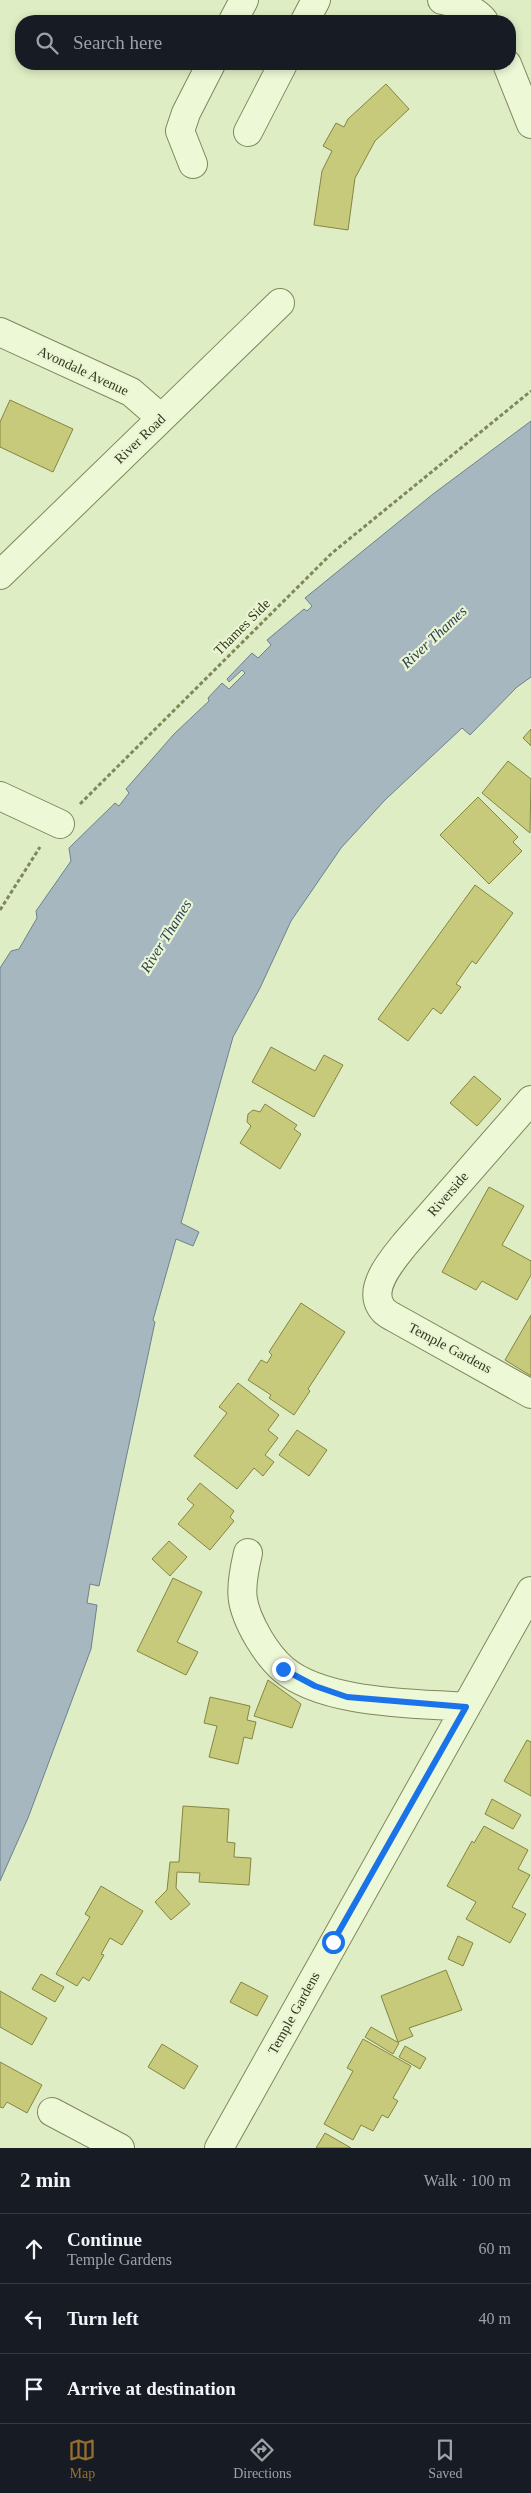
<!DOCTYPE html>
<html lang="en">
<head>
<meta charset="utf-8">
<style>
  body { margin:0; font-family:"Times New Roman",serif; background:#20242c; color:#f1f3f6 }
  .stop { position:absolute; width:15px; height:15px; margin:-11px; border:4px solid #1a73e8; border-radius:50%; background:#fff }
  .stop.end { background:#1a73e8; border-color:#fff; box-shadow:0 1px 5px #0008 }
  .list { margin:0; padding:0; list-style:none }
  h2 { display:flex; justify-content:space-between; align-items:center; height:65px; margin:0; padding:0 20px; font-size:21px }
  h2 small { font-size:16px; font-weight:400; color:#9ea1a6 }
  .list li { display:grid; grid-template-columns:32px 1fr auto; gap:15px; align-items:center; box-sizing:border-box; height:70px; padding:0 20px; border-top:1px solid #363941 }
  .list b { display:block; font-size:19px; white-space:nowrap }
  .list p { margin:0; font-size:16px; white-space:nowrap; color:#9ea1a6 }
  .list em { font-size:16px; font-style:normal; color:#9ea1a6 }
  .icon { flex:none; width:28px; height:28px; fill:none; stroke:currentColor; stroke-width:2; stroke-linecap:round; stroke-linejoin:round }
  .map { position:relative; flex:none; width:531px; height:2148px; overflow:hidden }
  .search { position:absolute; background:#171b24; box-shadow:0 2px 8px #0003; left:15px; right:15px; top:15px; height:55px; display:flex; align-items:center; gap:12px; box-sizing:border-box; padding:0 18px; border-radius:20px; color:#9ea1a6; font-size:19px }
  .sheet { height:275px; background:#171b24 }
  nav { display:flex; justify-content:space-around; align-items:center; box-sizing:border-box; height:70px; border-top:1px solid #363941; background:#171b24; font-size:14px; color:#9ea1a6 }
  nav a { display:grid; justify-items:center; gap:2px }
  nav .on { color:#956d2c }
  .map>svg:first-child { display:block }
  .water { fill:#a6b7c0; stroke:#6d828e }
  .building { fill:#c7ca7b; stroke:#848641 }
  .lines { fill:none; stroke-linecap:round; stroke-linejoin:round }
  .minor-casing { stroke:#80875b; stroke-width:30 }
  .path { stroke:#80875b; stroke-width:3; stroke-dasharray:4 2.5; stroke-linecap:butt }
  .minor { stroke:#edf8d7; stroke-width:28 }
  .route { stroke:#1a73e8; stroke-width:6 }
  .labels { text-anchor:middle; dominant-baseline:central; stroke-width:4.5; stroke-linejoin:round; paint-order:stroke }
  .street-label { font-size:14px; fill:#35381f; stroke:#e9f5d3 }
  .water-label { font-size:15px; font-style:italic; fill:#2e4057; stroke:#e9f5d3 }
</style>
</head>
<body>
<div class="map">
<svg width="531" height="2148" viewBox="0 0 531 2148">
  <rect width="100%" height="100%" fill="#dfedc4"/>
  <path class="water" d="M531,421v256l-14,10 -47,48 -8,-7 -77,72 -44,48 -50,73 -31,67 -27,49 -52,186 18,9 -6,14 -17,-7 -23,81 2,2 -56,264 -9,-2 -3,19 10,2 -6,44 -63,169 -28,63v-913l11,-17 8,-2 18,-31 -1,-7 35,-50 -2,-13 46,-45 4,3 10,-13 -3,-4 48,-55 35,-33 -1,-3 14,-15 7,6 16,-16 -3,-3 -13,12 -2,-3 25,-26 6,5 13,-13 -4,-5 37,-31 3,2 5,-5 -7,-8 128,-104z"/>
  <path class="building" d="M386,84l23,25 -34,32 -20,37 -7,52 -34,-5 8,-54 10,-20 -9,-5 13,-23 8,4 4,-8z
    M10,400l63,29 -20,43 -53,-25v-25z
    M531,729v17l-8,-8z
    M508,761l23,18 -1,54 -48,-40z
    M478,797l40,40 -5,5 9,9 -33,33 -49,-49z
    M475,885l38,28 -37,51 -4,-3 -16,23 5,3 -20,27 -8,-6 -25,33 -30,-22z
    M271,1047l44,24 9,-16 19,10 -29,52 -62,-35z
    M474,1076l27,23 -24,27 -27,-23z
    M265,1104l32,21 -3,4 7,5 -21,35 -40,-26 11,-17 -4,-4 1,-8 5,-4 7,2z
    M489,1187l35,19 -22,39 29,16v14l-14,25 -35,-19 -6,9 -34,-18z
    M301,1303l44,29 -37,57 2,2 -16,24 -25,-17 2,-3 -23,-15 13,-20 6,3 5,-8 -3,-3z
    M531,1315v61l-26,-16z
    M238,1383l41,32 -11,15 10,8 -13,17 9,7 -11,14 -9,-8 -17,21 -43,-33 33,-43 -8,-6z
    M297,1430l30,20 -18,26 -30,-21z
    M200,1483l34,28 -4,6 4,4 -24,29 -32,-26 16,-19 -7,-6z
    M169,1541l18,16 -17,19 -18,-17z
    M173,1578l29,14 -25,50 21,10 -12,23 -49,-24z
    M268,1680l33,24 -9,24 -38,-12z
    M210,1697l40,9 -3,14 9,2 -4,17 -8,-2 -6,27 -29,-7 8,-31 -13,-3z
    M527,1740l4,2v54l-27,-15z
    M492,1799l29,16 -8,14 -28,-15z
    M183,1806l46,3 -2,33 8,1 -1,14 17,1 -2,27 -50,-3 1,-9 -23,-1 -1,16 14,16 -19,16 -16,-18 12,-12 3,-28h9z
    M484,1826l44,24 -10,19 12,6 -18,32 14,7 -16,29 -44,-24 10,-17 -29,-16 25,-45 2,2z
    M101,1886l42,25 -21,34 -12,-7 -9,16 3,1 -15,26 -6,-4 -6,9 -21,-12 34,-57 -5,-3z
    M458,1936l15,7 -10,23 -15,-7z
    M446,1970l16,40 -53,18 4,8 -15,6 -17,-46z
    M41,1974l23,13 -9,15 -23,-13z
    M241,1982l27,14 -11,20 -27,-14z
    M0,1991l47,27 -15,27 -32,-18z
    M371,2027l28,16 -6,11 -28,-17z
    M363,2039l48,27 -18,32 5,3 -10,17 -6,-3 -9,16 -12,-6 -8,15 -29,-16 29,-53 -6,-3z
    M162,2044l36,22 -14,23 -36,-22z
    M405,2046l21,12 -6,11 -21,-12z
    M0,2062l42,23 -15,28 -20,-11 -4,6 -3,-1z
    M325,2133l26,15h-35z"/>
  <g class="lines">
    <g class="minor-casing">
      <path id="minor" d="M442,0c13,2 34,10 42,21
        M233,21l11,-21
        M305,21l11,-21
        M507,64l24,60
        M248,132l35,-68
        M193,164l-13,-33 6,-18 25,-49
        M0,332l131,60 30,26
        M0,575l280,-272
        M0,796l60,28
        M531,1100l-126,144c-12,15 -37,43 -24,63 2,4 8,8 12,10l138,77
        M248,1553c-9,38 -9,52 11,86 6,10 15,22 24,30 41,35 131,34 183,38
        M52,2112l68,36
        M219,2148l312,-557"/>
    </g>
    <path class="path" d="M80,804l252,-251 199,-162
      M0,910l40,-63"/>
    <use href="#minor" class="minor"/>
  </g>
  <g class="lines">
    <path class="route" d="M283,1669l32,17 32,11 119,10 -133,235"/>
  </g>
  <g class="labels">
    <g class="street-label">
      <text transform="translate(83 371) rotate(25)">Avondale Avenue</text>
      <text transform="translate(140 439) rotate(-44)">River Road</text>
      <text transform="translate(242 627) rotate(-45)">Thames Side</text>
      <text transform="translate(448 1194) rotate(-49)">Riverside</text>
      <text transform="translate(450 1348) rotate(28)">Temple Gardens</text>
      <text transform="translate(294 2013) rotate(-61)">Temple Gardens</text>
    </g>
    <g class="water-label">
      <text transform="translate(434 637) rotate(-43)">River Thames</text>
      <text transform="translate(166 936) rotate(-58)">River Thames</text>
    </g>
  </g>
</svg>
<div class="stop" style="left:333px;top:1942px"></div>
<div class="stop end" style="left:283px;top:1669px"></div>
<div class="search"><svg class="icon" aria-label="search" viewBox="0 0 24 24"><circle cx="10" cy="10" r="6"/><path d="M15 15l6 6"/></svg>Search here</div>
</div>
<section class="sheet">
<h2>2 min<small>Walk · 100 m</small></h2>
<ul class="list">
<li><svg class="icon" aria-label="ahead" viewBox="0 0 24 24"><path d="M12 20V5M6 11l6-6 6 6"/></svg><div><b>Continue</b><p>Temple Gardens</p></div><em>60 m</em></li>
<li><svg class="icon" aria-label="left" viewBox="0 0 24 24"><path d="M17 20v-9H6M10 6l-5 5 5 5"/></svg><div><b>Turn left</b></div><em>40 m</em></li>
<li><svg class="icon" aria-label="arrive" viewBox="0 0 24 24"><path d="M6 21V4h12l-3 4 3 4H6"/></svg><div><b>Arrive at destination</b></div></li>
</ul>
</section>
<nav>
<a class="on"><svg class="icon" aria-label="map" viewBox="0 0 24 24"><path d="M3 6l6-2 6 2 6-2v14l-6 2-6-2-6 2zM9 4v14M15 6v14"/></svg>Map</a>
<a><svg class="icon" aria-label="directions" viewBox="0 0 24 24"><path d="M12 3l9 9-9 9-9-9zM9 14v-3h6M13 9l2 2-2 2"/></svg>Directions</a>
<a><svg class="icon" aria-label="saved" viewBox="0 0 24 24"><path d="M7 4h10v16l-5-4-5 4z"/></svg>Saved</a>
</nav>
</body>
</html>
